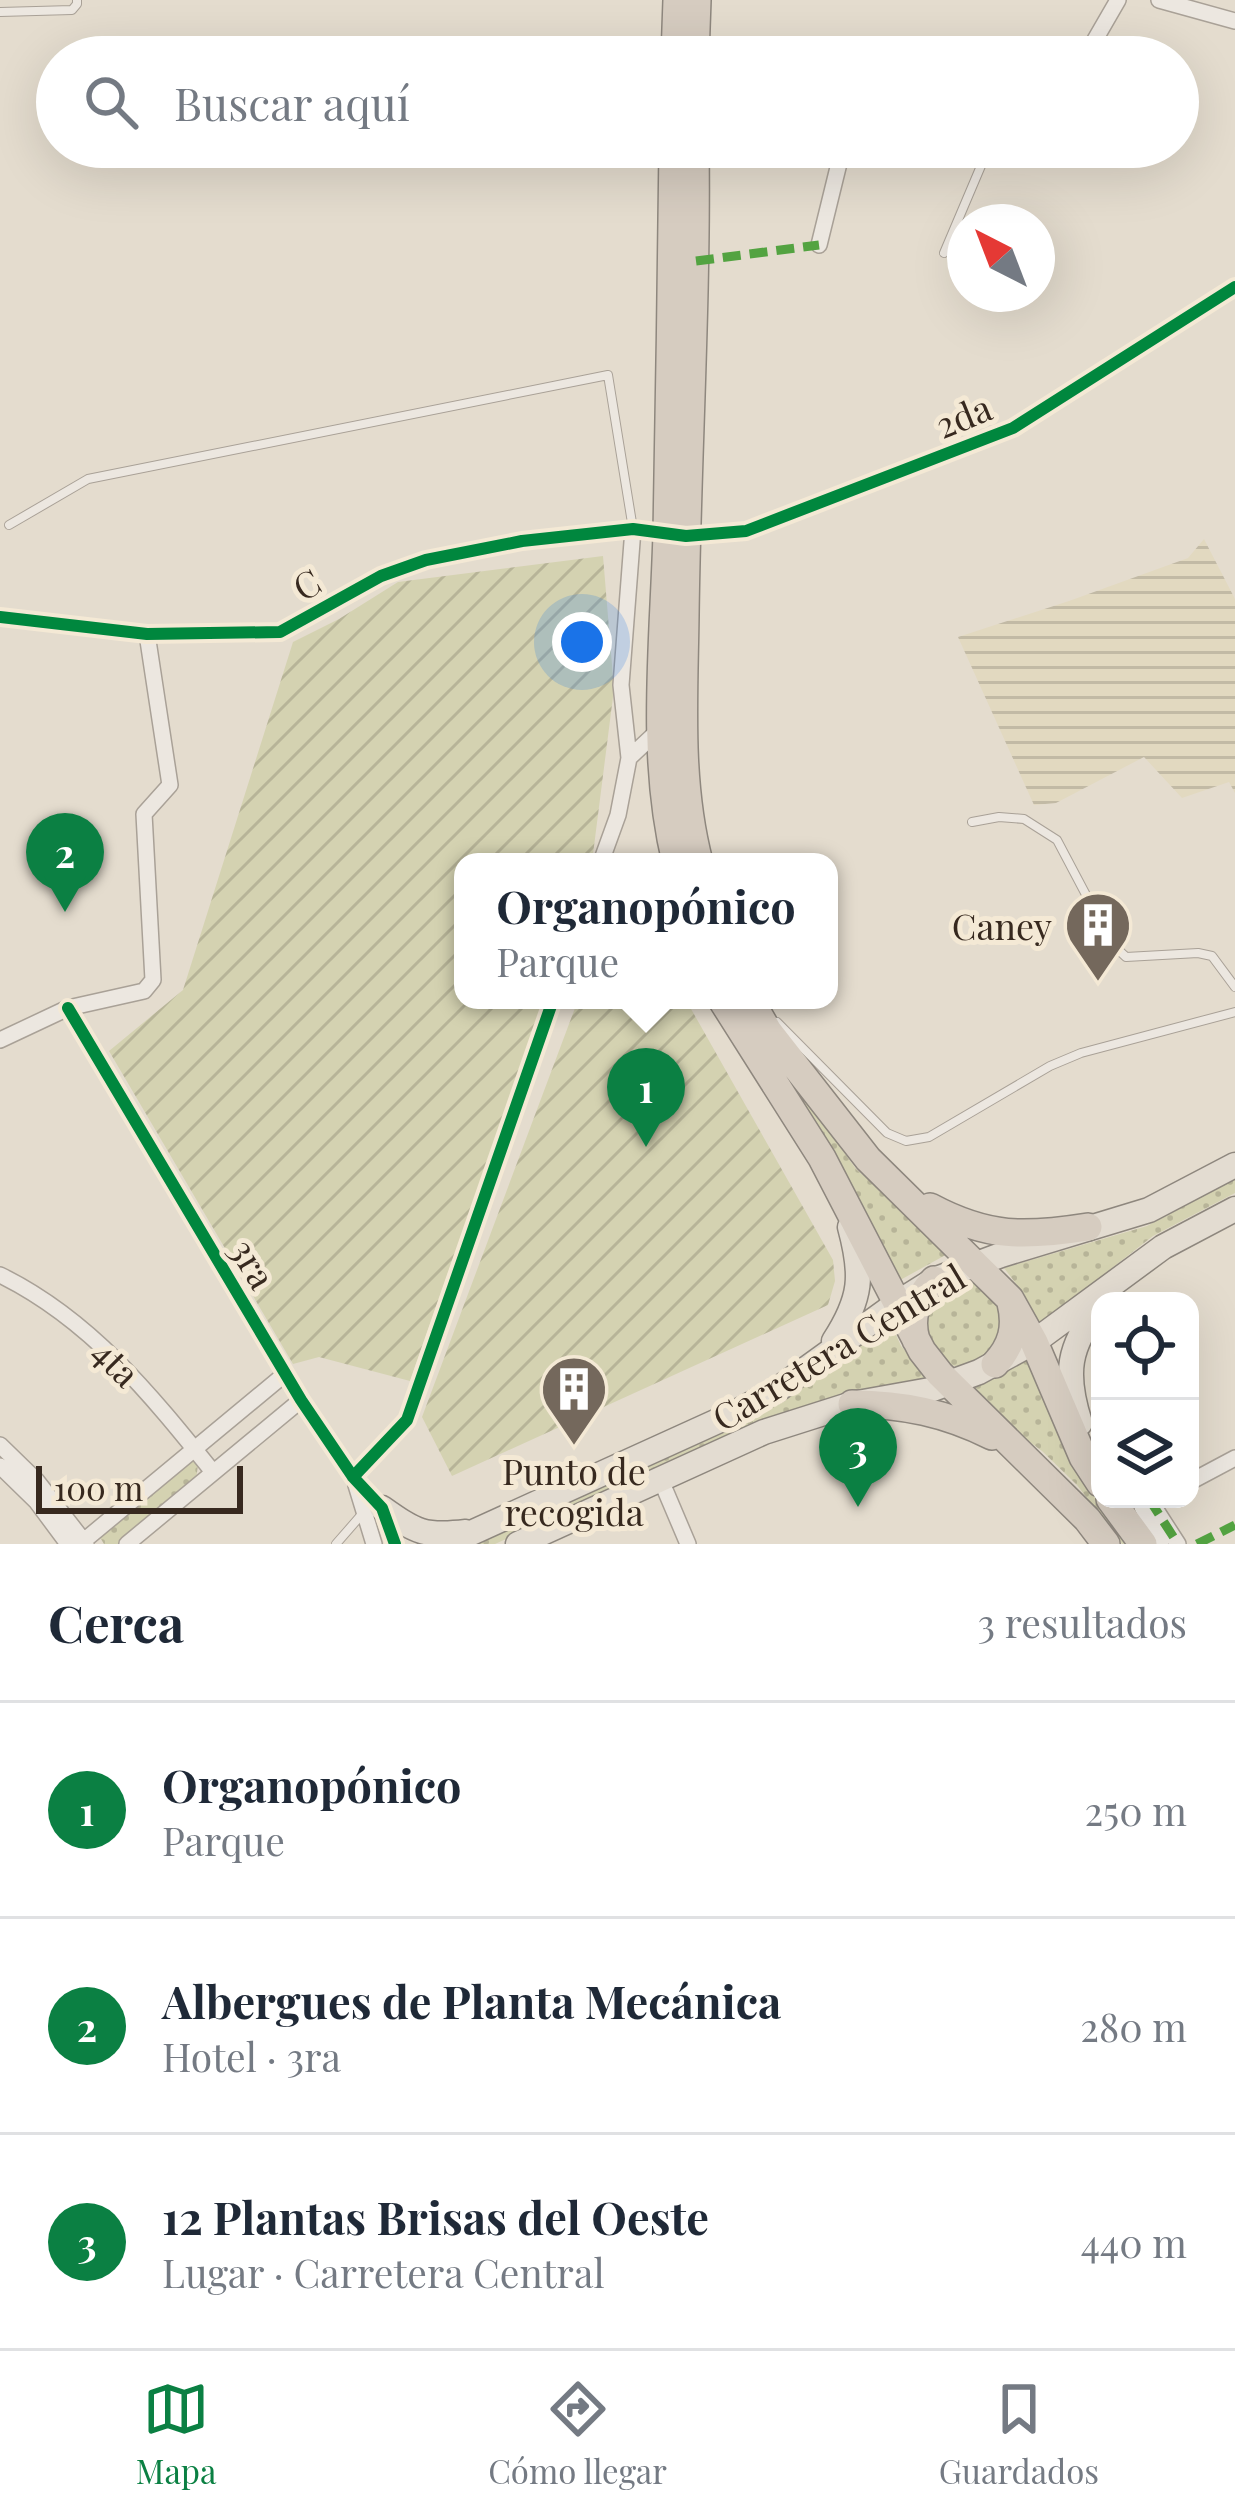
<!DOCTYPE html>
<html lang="es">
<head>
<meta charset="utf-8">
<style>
  body { margin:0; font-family:"Playfair Display",serif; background:#f6f6f7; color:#1f2937 }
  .controls { position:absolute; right:36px; bottom:36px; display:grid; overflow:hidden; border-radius:24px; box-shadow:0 12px 48px #0002 }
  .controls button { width:108px; height:108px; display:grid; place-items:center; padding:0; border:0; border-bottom:3px solid #e0e1e3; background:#fff; color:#1f2937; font:60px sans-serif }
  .compass { position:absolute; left:947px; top:204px; width:108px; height:108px; border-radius:50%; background:#fff; box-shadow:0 12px 48px #0002; rotate:318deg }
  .scale { position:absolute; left:36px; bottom:30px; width:207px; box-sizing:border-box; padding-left:12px; border:6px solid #37291f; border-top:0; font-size:33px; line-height:42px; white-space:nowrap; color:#37291f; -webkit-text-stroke:9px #f4e9d5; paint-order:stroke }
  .you { position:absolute; left:582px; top:642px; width:42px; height:42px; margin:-30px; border:9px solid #fff; border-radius:50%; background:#1a73e8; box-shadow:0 0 0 18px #1a73e833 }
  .badge { display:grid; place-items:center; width:78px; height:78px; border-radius:50%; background:#0b8043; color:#fff; font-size:39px; font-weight:700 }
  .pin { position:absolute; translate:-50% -99px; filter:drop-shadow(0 3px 6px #0008) }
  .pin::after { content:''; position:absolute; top:63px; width:42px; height:36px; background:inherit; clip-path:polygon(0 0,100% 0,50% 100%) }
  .popup { position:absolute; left:454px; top:853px; width:384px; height:156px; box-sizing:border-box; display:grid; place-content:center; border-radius:24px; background:#fff; filter:drop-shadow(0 3px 9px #0005); font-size:39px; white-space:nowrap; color:#747a83 }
  .popup b { font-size:45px; color:#1f2937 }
  .popup::after { content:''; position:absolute; left:50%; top:100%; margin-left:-24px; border:24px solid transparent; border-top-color:#fff }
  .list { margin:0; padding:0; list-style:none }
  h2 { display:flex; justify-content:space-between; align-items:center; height:156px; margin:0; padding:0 48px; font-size:51px }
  h2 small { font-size:39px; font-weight:400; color:#747a83 }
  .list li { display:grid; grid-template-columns:78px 1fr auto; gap:36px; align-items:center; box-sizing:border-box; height:216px; padding:0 48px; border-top:3px solid #e0e1e3 }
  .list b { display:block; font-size:45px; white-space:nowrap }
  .list p { margin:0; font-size:39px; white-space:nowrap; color:#747a83 }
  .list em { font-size:39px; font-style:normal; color:#747a83 }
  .icon { flex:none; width:66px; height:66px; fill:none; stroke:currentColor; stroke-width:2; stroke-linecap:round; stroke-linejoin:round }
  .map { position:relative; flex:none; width:1235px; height:1544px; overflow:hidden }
  .search { position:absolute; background:#fff; box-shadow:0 12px 48px #0002; left:36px; right:36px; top:36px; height:132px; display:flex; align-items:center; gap:30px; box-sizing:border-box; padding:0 42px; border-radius:66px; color:#747a83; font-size:45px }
  .sheet { height:804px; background:#fff }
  nav { display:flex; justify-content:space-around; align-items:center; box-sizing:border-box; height:168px; border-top:3px solid #e0e1e3; background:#fff; font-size:33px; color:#747a83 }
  nav a { display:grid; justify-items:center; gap:6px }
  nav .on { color:#0b8043 }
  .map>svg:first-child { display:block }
  .farmland { fill:url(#farmland-rules) }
  .grass { fill:url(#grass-dots) }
  .garden { fill:url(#garden-furrows) }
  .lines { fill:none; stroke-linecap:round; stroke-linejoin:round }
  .lane-casing { stroke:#a9a197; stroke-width:10 }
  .street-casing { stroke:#a9a197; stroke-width:18 }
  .primary-casing { stroke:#8e877e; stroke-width:27 }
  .highway-casing { stroke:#8e877e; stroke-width:30 }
  .lane { stroke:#ece7e0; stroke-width:8 }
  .street { stroke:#ece7e0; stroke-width:15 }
  .primary { stroke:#e3dcd1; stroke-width:24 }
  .highway { stroke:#d6ccc0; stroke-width:27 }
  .quiet { stroke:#53a341; stroke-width:9; stroke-dasharray:18 9; stroke-linecap:butt }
  .cycleway-casing { stroke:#f4e9d5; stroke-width:20 }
  .cycleway { stroke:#00873e; stroke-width:12 }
  .labels { text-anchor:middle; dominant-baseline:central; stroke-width:10; stroke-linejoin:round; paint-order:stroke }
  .street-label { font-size:36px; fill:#37291f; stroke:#f4e9d5 }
  .poi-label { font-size:36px; fill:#37291f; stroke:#f4e9d5; text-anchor:end }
</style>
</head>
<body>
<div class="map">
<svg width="1235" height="1544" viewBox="0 0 1235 1544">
  <defs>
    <pattern id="farmland-rules" width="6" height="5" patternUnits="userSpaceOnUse" patternTransform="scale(3)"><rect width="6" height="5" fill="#e2d9c0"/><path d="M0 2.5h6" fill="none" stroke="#c2baa5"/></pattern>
    <pattern id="grass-dots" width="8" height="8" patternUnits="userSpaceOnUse" patternTransform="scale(3)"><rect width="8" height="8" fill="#d4d2b1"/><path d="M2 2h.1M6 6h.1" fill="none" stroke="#b7b498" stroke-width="1.8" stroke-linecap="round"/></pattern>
    <pattern id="garden-furrows" width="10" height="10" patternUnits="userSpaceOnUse" patternTransform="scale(3)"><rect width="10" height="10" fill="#d4d2b1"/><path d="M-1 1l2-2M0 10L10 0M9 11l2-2" fill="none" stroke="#b7b498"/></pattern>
  </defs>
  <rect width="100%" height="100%" fill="#e4dcce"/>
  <path class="farmland" d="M1204,539l31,60v194l-6,-11 -47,16 -38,-41 -88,46 -22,2 -76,-168 111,-36 119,-43z"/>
  <path class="grass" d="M755,1038l59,73 42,58 95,83 -58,32 -45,-106z
    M1235,1179v14l-82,43 -113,88 -16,-30 -20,-26 143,-42z
    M966,1279l10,2 25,19 -2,50 -37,18 -21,-6 -22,-35 17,-38z
    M888,1317l13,29 29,33 -166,42 -269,123h-31l296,-134z
    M1027,1357l52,113 50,74h-7l-45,-59 -35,-34 -78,-58z
    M193,1460l5,5 -2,15 -78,64h-14l-6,-10z"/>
  <path class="garden" d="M603,556l11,133 -22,173h-129v138h81l-134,381 -91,-24 -26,7 -184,-313 74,-61 110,-348 46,-23 59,-37z
    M578,1000h108l147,260 2,21 -7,24 -376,171 -30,-59z"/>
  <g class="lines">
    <g class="lane-casing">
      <path id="lane" d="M0,12l72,-2 5,-6v-4
        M263,44l32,13
        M944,253l45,-106
        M9,525l79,-46 520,-104 25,154
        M972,822l27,-5 25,2 33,21 55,104 14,13 72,-4 14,3 23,31
        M777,1022l110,111 19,8 23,-4 121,-71 31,-13 154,-41
        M336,1544l27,-31"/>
    </g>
    <g class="street-casing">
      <path id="street" d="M1159,0l76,21
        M1074,57l18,-12 26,-45
        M819,245l24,-98
        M0,617l147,17 133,-2 101,-56 45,-16 96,-19 111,-12 53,7 60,-5 267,-103 222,-141
        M629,758l-8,-73 12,-156
        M601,862l17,-47 11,-57 31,-29
        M68,1008l233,392 52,77 29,31 13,36
        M0,1040l68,-32 76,-17 9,-11 -9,-166 26,-29 -23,-151
        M0,1275c90,44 151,120 213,197
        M0,1445l37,36 49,63
        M0,1466l36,35 32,43
        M353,1477l54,-57 146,-420
        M660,1478l28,66
        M1190,1482l45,-24
        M356,1485l18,59
        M1149,1499l29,45
        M1158,1499l-16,8 19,37
        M80,1544l205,-170
        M127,1544l174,-144"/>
    </g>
    <g class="primary-casing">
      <path id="primary" d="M834,1341c28,-43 29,-66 16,-114
        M1080,1423c-16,-50 -12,-76 20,-118
        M382,1508c34,24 42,29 84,24
        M447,1544l284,-129 46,-25 119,-86 38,-24 67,-25 148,-45 86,-45
        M518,1544l246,-112 88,-28 78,-14 49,-18 55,-30 129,-95 72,-38"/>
    </g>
    <g class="highway-casing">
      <path id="highway" d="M675,57l2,-57
        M695,57l2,-57
        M673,147c-2,129 -3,257 -6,386 -3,109 -17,222 9,329
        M695,147c2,156 -8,312 -10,468 -1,82 -7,167 14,247
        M722,1000l100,158 100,193 18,23 147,145 19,25
        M750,1000l18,31 100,128 142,140 24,43 49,115 17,26
        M930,1207c58,31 95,30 158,20
        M916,1340c-7,-24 1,-42 18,-60
        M995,1364c17,-18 22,-37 16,-61
        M852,1404c51,0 94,9 140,32
        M1110,1499l33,45"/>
    </g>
    <use href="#lane" class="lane"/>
    <use href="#street" class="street"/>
    <use href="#primary" class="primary"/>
    <use href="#highway" class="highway"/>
    <path class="quiet" d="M696,261l123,-16
      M1149,1499l29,45
      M1197,1544l38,-19"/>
    <g class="cycleway-casing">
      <path id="cycleway" d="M0,617l147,17 133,-2 101,-56 45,-16 96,-19 111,-12 53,7 60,-5 267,-103 222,-141
        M68,1008l233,392 52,77 29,31 13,36
        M353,1477l54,-57 146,-420"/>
    </g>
    <use href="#cycleway" class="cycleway"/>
  </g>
  <defs>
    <g id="building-pin" transform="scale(3.45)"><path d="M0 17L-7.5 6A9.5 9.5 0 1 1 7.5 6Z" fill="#74685c" stroke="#f4e9d5"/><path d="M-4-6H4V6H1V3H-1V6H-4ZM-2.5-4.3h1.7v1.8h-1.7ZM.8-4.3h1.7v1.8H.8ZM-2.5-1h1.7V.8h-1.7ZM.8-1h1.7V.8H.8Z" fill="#fff"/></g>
  </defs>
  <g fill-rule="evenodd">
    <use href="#building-pin" x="1098" y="925"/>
    <use href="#building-pin" x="574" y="1389"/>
  </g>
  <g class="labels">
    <g class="street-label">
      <text transform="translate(963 415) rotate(-22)">2da</text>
      <text transform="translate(306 583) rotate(-29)">C</text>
      <text transform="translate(254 1263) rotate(59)">3ra</text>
      <text transform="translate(838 1346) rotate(-31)">Carretera Central</text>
      <text transform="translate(117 1362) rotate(45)">4ta</text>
    </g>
    <g class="poi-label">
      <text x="1052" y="925">Caney</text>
      <text x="574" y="1470" text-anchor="middle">Punto de<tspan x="574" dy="41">recogida</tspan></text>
    </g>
  </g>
</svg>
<div class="controls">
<button><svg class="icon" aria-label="locate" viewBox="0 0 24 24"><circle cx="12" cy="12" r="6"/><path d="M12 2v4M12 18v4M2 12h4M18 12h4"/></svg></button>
<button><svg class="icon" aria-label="layers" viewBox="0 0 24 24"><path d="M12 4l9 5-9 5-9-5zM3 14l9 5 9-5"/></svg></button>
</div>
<svg class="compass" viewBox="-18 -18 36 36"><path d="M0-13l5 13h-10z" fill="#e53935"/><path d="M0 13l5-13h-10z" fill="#747a83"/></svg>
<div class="scale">100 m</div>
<div class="you"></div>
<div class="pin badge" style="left:646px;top:1147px">1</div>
<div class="popup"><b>Organopónico</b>Parque</div>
<div class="pin badge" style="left:65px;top:912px">2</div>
<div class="pin badge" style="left:858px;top:1507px">3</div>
<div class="search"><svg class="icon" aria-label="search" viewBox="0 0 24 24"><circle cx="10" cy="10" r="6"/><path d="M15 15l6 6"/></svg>Buscar aquí</div>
</div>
<section class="sheet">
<h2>Cerca<small>3 resultados</small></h2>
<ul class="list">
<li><span class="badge">1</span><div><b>Organopónico</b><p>Parque</p></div><em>250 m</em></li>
<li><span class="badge">2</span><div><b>Albergues de Planta Mecánica</b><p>Hotel · 3ra</p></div><em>280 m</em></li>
<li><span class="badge">3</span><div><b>12 Plantas Brisas del Oeste</b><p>Lugar · Carretera Central</p></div><em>440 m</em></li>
</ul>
</section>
<nav>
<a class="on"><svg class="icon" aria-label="map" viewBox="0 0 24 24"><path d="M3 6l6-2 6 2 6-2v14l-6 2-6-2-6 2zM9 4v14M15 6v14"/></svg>Mapa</a>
<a><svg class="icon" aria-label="directions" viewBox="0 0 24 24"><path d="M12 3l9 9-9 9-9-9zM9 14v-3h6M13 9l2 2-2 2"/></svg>Cómo llegar</a>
<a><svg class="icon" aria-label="saved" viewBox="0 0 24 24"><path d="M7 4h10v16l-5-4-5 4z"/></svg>Guardados</a>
</nav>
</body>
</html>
